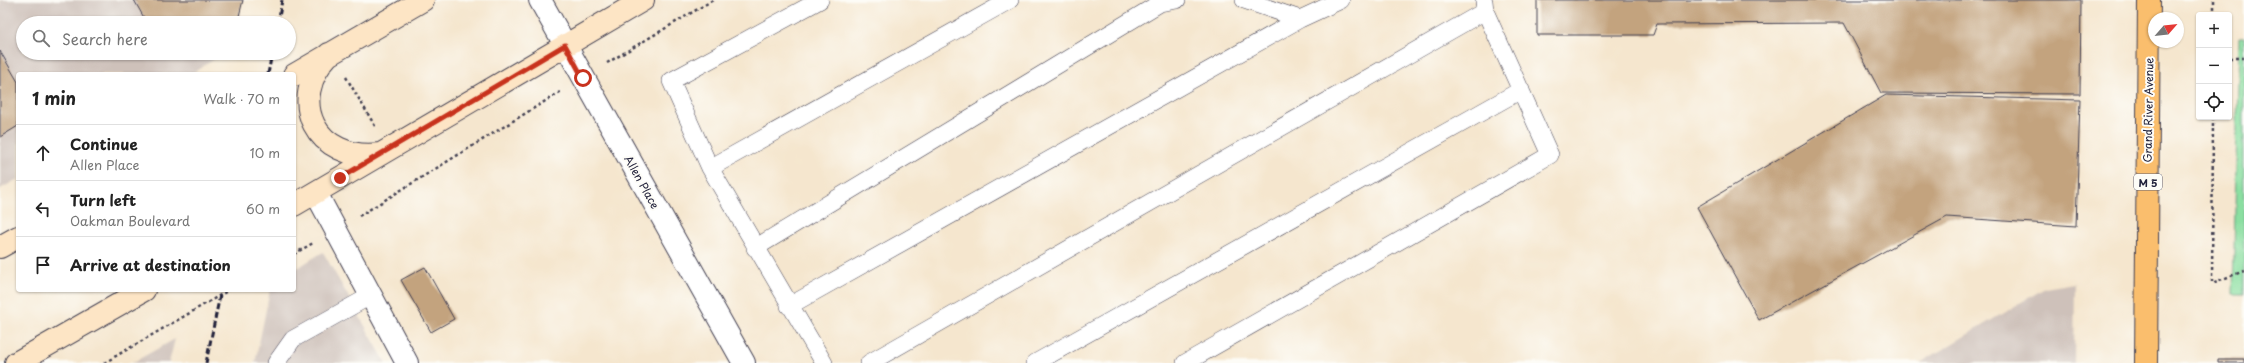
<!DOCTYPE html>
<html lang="en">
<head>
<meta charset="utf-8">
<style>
  body { margin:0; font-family:"Playpen Sans",sans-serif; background:#f6f6f6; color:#222 }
  .controls { position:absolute; right:12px; top:12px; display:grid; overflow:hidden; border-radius:4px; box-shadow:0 1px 3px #0004 }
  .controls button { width:36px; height:36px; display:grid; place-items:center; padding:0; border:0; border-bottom:1px solid #e0e0e0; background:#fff; color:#222; font:20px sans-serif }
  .compass { position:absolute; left:2148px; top:12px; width:36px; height:36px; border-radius:50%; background:#fff; box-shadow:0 1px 3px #0004; rotate:62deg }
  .stop { position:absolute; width:12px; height:12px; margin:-9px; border:3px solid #c8321e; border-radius:50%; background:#fff }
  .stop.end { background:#c8321e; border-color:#fff; box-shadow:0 1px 4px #0008 }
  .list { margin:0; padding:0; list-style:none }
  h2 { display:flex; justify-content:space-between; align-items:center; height:52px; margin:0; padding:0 16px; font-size:17px }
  h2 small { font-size:13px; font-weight:400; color:#767676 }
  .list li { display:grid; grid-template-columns:26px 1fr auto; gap:12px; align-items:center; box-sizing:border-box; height:56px; padding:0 16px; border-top:1px solid #e0e0e0 }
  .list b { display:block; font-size:15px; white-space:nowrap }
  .list p { margin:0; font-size:13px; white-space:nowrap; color:#767676 }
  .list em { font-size:13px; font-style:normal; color:#767676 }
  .icon { flex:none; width:22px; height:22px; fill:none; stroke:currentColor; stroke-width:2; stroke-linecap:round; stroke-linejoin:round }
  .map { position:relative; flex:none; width:2244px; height:363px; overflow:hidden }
  .search { position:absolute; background:#fff; box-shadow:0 1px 3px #0004; left:16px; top:16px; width:280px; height:44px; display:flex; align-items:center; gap:10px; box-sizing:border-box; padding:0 14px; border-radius:22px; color:#767676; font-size:15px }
  .panel { position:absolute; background:#fff; box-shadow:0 1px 3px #0004; left:16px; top:72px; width:280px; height:220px; border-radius:4px }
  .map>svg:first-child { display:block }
  .industrial { fill:#cec1ba }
  .green { fill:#8bdfa1; stroke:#56806e }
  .building { fill:#c3a37e }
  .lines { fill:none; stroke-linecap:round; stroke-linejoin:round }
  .lane-casing { stroke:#423f51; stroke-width:18 }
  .street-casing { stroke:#423f51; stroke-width:24 }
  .secondary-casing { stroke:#423f51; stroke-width:24 }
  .primary-casing { stroke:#423f51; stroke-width:24 }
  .path { stroke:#423f51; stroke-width:2.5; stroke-dasharray:3 3; stroke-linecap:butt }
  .lane { stroke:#fff; stroke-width:17 }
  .street { stroke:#fff; stroke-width:22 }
  .secondary { stroke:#fde5c5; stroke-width:22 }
  .primary { stroke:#fabe6d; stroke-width:22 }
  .rail { stroke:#22223b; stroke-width:3; stroke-dasharray:6 3; stroke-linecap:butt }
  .route { stroke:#c8321e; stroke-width:5 }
  .labels { text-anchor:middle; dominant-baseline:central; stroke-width:4; stroke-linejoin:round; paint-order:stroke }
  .shield { fill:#fdfcf7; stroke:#646373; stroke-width:1 }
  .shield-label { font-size:10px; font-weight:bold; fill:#22223b }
  .street-label { font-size:11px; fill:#22223b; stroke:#fdfcf7 }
</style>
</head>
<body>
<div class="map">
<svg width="2244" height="363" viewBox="0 0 2244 363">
  <rect width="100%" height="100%" fill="#fdfcf7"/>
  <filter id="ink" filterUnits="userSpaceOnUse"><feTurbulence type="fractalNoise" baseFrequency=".025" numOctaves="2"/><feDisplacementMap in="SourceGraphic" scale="8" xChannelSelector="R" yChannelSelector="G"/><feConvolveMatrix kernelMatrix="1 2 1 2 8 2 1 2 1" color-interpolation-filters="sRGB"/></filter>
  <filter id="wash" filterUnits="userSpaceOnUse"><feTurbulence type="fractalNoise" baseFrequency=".012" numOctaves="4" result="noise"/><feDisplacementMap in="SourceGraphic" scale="16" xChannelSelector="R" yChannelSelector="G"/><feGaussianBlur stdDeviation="0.9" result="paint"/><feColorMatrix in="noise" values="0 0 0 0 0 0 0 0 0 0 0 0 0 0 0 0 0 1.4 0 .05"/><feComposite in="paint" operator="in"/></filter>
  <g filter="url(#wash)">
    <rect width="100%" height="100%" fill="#f5e6ce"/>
    <path class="industrial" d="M0,0h242l-4,23h-215v30h201l-33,21h-173v105l-18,10z
      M323,252l63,111h-131l15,-73h24v-20z
      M2075,283l-1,80h-154l125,-75z
      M175,339l-6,24h-37z"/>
    <path class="green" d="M2239,38h5v256h-11z"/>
    <g id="blocks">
      <path class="building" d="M134,0h109l-4,16 -12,7h-80z
        M1537,0h544l-1,94 -199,-1 -37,-70 -187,1 -4,11h-116z
        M0,51l18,31v44l-18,11z
        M1886,95l194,5 -4,126 -129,-9 -188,103 -62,-113z
        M425,267l29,52 -23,13 -30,-52z
        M2218,359h26v4h-26z"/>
    </g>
  </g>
  <g filter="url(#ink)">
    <use href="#blocks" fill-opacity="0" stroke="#423f51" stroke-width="1"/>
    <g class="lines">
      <g class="lane-casing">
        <path id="lane" d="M820,0l-149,81 39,87 114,195
          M1159,0l1,3 17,-3
          M1244,0l56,19
          M710,168l300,-168
          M755,248l405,-245
          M789,306l511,-287 41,-19
          M276,363l17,-24 77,-43
          M869,363l616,-352
          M1035,363l486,-273
          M1185,363l365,-208 -65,-144 -1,-10"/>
      </g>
      <g class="street-casing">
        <path id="street" d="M540,0l204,363
          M316,193l91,170"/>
      </g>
      <g class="secondary-casing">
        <path id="secondary" d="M329,54c-44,47 -13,108 51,100
          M294,75l129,-75
          M294,205l349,-205
          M0,247l18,-10
          M16,363l128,-73"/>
      </g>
      <g class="primary-casing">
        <path id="primary" d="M2146,363l3,-363"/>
      </g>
      <path class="path" d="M2214,15v-15
        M2229,58h15
        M607,63l106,-63
        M346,77l29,49
        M2213,117l-1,166 32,-12
        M359,216l201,-124
        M294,254l19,-11
        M104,363l125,-73"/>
      <use href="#lane" class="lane"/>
      <use href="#street" class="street"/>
      <use href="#secondary" class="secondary"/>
      <use href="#primary" class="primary"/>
      <path class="rail" d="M278,23l4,-23
        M268,74l4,-21
        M206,363l15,-73"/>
    </g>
  </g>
  <g class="lines" filter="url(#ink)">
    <path class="route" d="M340,178l225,-133 18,33"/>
  </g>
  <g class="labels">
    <rect class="shield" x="2134" y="174" width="28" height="16" rx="3"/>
    <g class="shield-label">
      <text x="2148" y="182">M 5</text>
    </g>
    <g class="street-label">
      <text transform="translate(2148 110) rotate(-89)">Grand River Avenue</text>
      <text transform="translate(642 182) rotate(61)">Allen Place</text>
    </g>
  </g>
</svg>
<div class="controls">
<button>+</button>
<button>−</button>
<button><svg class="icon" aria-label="locate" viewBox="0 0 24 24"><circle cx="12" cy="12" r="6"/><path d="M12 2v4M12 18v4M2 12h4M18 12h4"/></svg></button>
</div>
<svg class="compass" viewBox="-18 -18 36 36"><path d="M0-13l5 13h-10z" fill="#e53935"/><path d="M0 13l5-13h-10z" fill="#767676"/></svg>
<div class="stop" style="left:583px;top:78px"></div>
<div class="stop end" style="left:340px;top:178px"></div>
<div class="search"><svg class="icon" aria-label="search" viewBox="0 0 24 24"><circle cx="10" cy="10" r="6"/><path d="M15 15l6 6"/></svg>Search here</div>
<section class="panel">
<h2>1 min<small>Walk · 70 m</small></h2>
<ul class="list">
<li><svg class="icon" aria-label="ahead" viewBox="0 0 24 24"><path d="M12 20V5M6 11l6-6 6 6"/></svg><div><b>Continue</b><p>Allen Place</p></div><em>10 m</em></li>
<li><svg class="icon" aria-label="left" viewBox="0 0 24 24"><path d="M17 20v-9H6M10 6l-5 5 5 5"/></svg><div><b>Turn left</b><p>Oakman Boulevard</p></div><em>60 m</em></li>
<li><svg class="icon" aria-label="arrive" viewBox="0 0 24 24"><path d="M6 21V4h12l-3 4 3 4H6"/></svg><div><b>Arrive at destination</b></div></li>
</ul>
</section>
</div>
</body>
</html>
